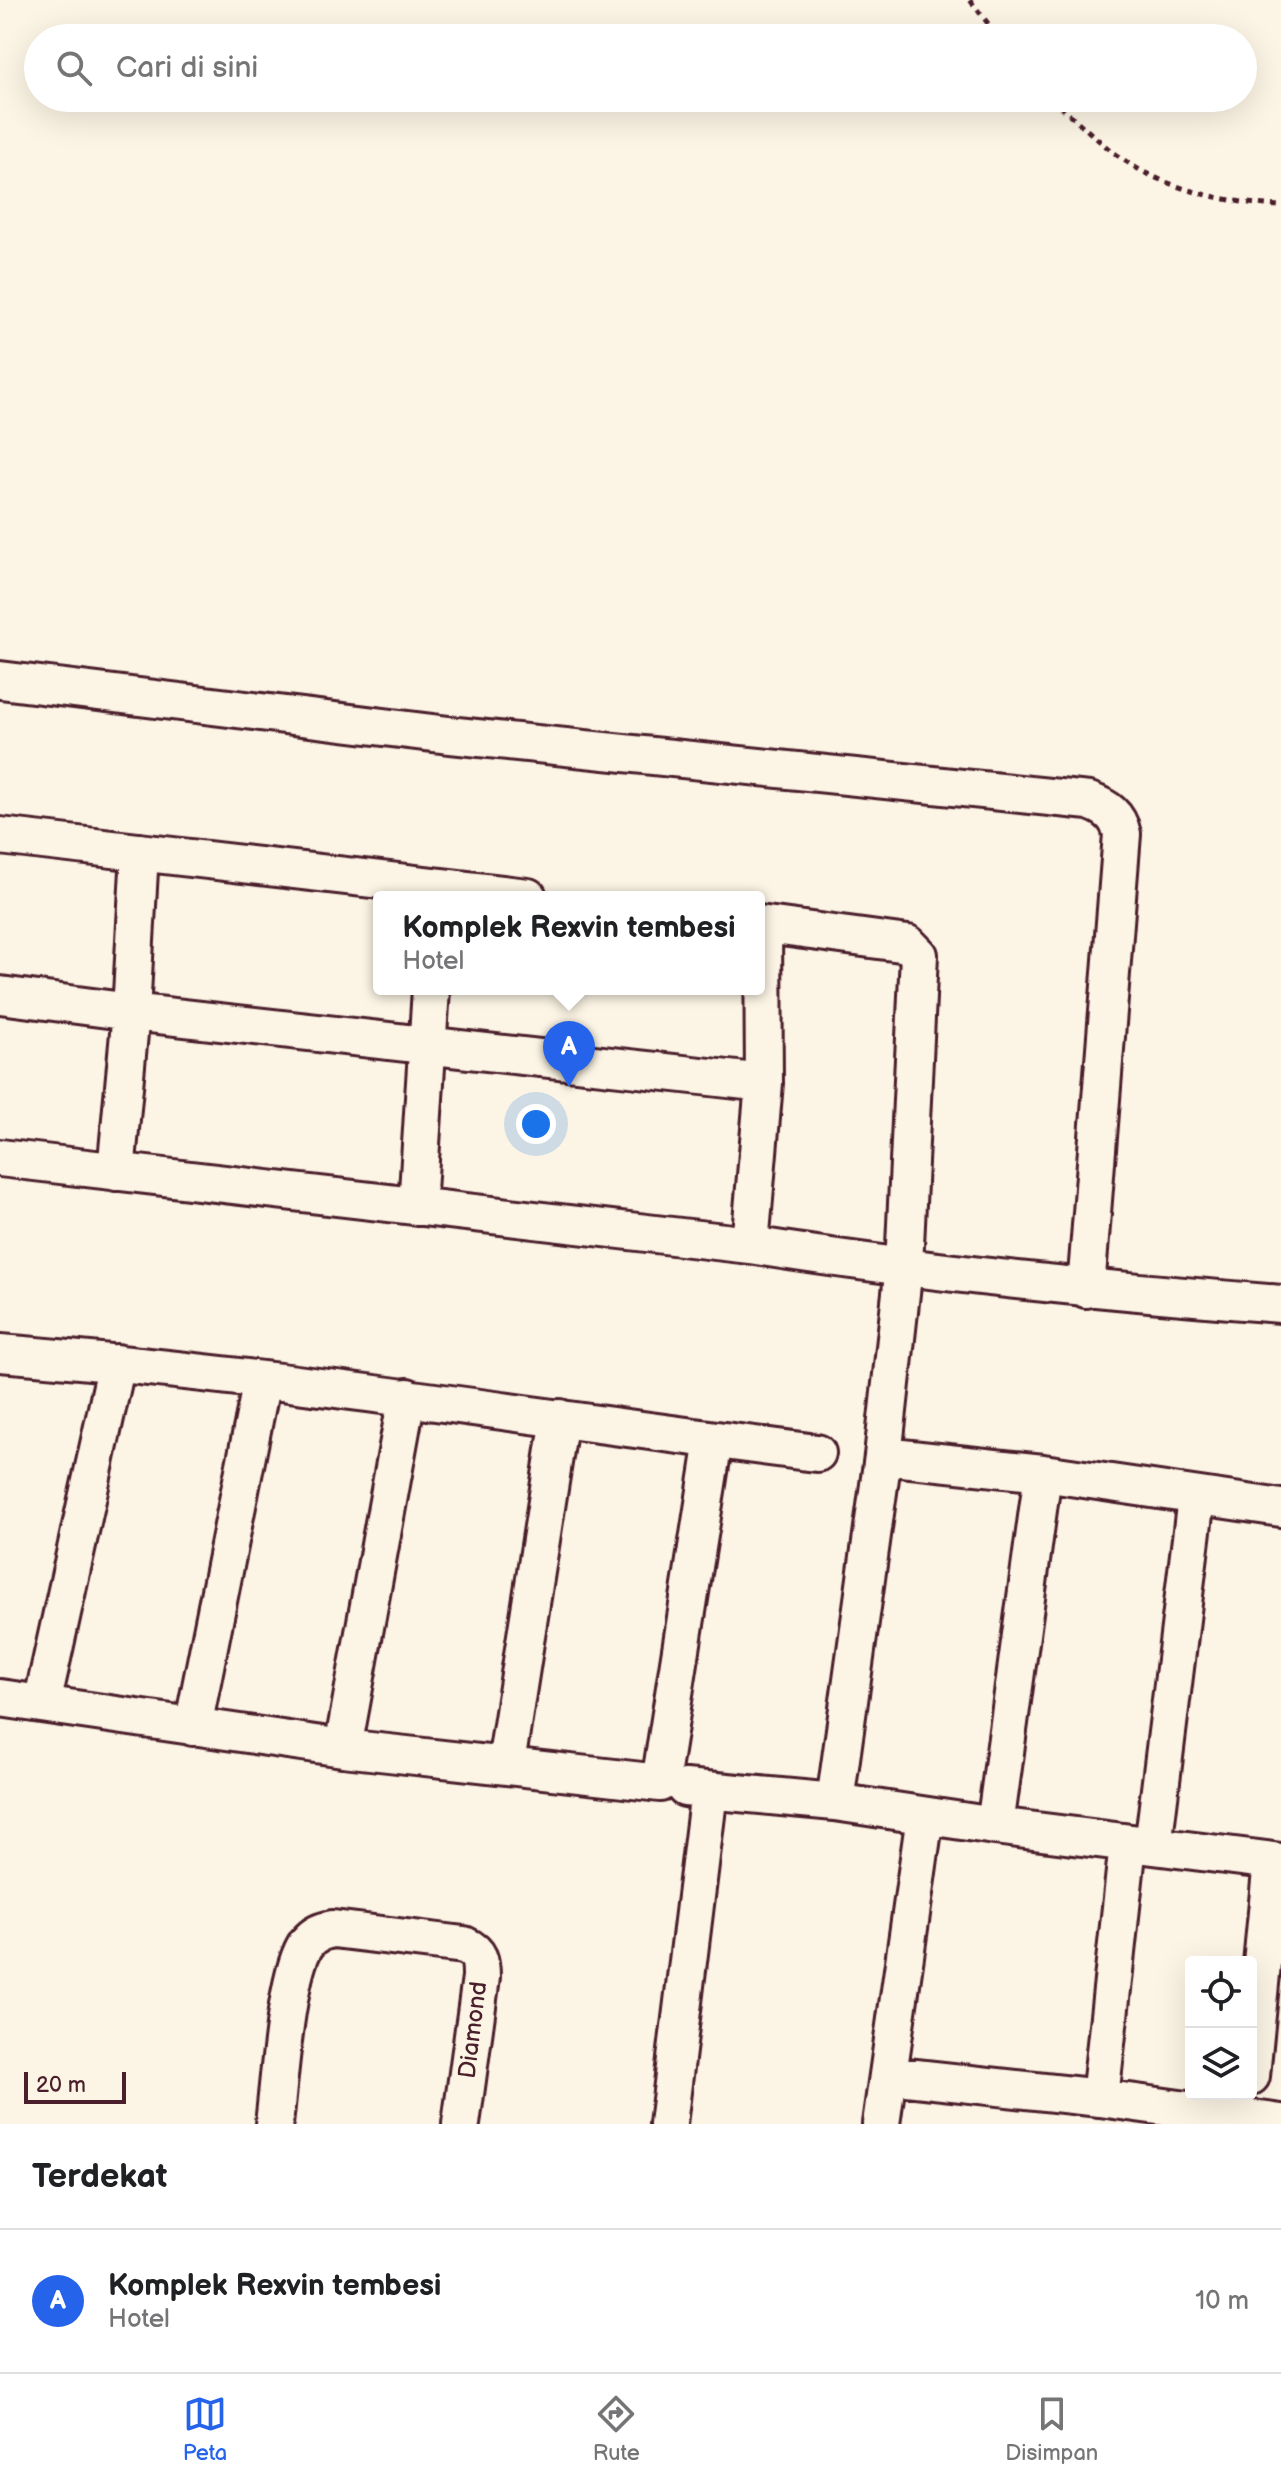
<!DOCTYPE html>
<html lang="id">
<head>
<meta charset="utf-8">
<style>
  body { margin:0; font-family:"Balsamiq Sans",sans-serif; background:#f6f6f6; color:#202124 }
  .controls { position:absolute; right:24px; bottom:24px; display:grid; overflow:hidden; border-radius:8px; box-shadow:0 8px 32px #0002 }
  .controls button { width:72px; height:72px; display:grid; place-items:center; padding:0; border:0; border-bottom:2px solid #e0e0e0; background:#fff; color:#202124; font:40px sans-serif }
  .scale { position:absolute; left:24px; bottom:20px; width:102px; box-sizing:border-box; padding-left:8px; border:4px solid #4a1f2b; border-top:0; font-size:22px; line-height:28px; white-space:nowrap; color:#4a1f2b; -webkit-text-stroke:6px #fcf5e5; paint-order:stroke }
  .you { position:absolute; left:536px; top:1124px; width:28px; height:28px; margin:-20px; border:6px solid #fff; border-radius:50%; background:#1a73e8; box-shadow:0 0 0 12px #1a73e833 }
  .badge { display:grid; place-items:center; width:52px; height:52px; border-radius:50%; background:#2563eb; color:#fff; font-size:26px; font-weight:700 }
  .pin { position:absolute; translate:-50% -66px; filter:drop-shadow(0 2px 4px #0008) }
  .pin::after { content:''; position:absolute; top:42px; width:28px; height:24px; background:inherit; clip-path:polygon(0 0,100% 0,50% 100%) }
  .popup { position:absolute; left:373px; top:891px; width:392px; height:104px; box-sizing:border-box; display:grid; place-content:center; border-radius:8px; background:#fff; filter:drop-shadow(0 2px 6px #0005); font-size:26px; white-space:nowrap; color:#757577 }
  .popup b { font-size:30px; color:#202124 }
  .popup::after { content:''; position:absolute; left:50%; top:100%; margin-left:-16px; border:16px solid transparent; border-top-color:#fff }
  .list { margin:0; padding:0; list-style:none }
  h2 { display:flex; justify-content:space-between; align-items:center; height:104px; margin:0; padding:0 32px; font-size:34px }
  h2 small { font-size:26px; font-weight:400; color:#757577 }
  .list li { display:grid; grid-template-columns:52px 1fr auto; gap:24px; align-items:center; box-sizing:border-box; height:144px; padding:0 32px; border-top:2px solid #e0e0e0 }
  .list b { display:block; font-size:30px; white-space:nowrap }
  .list p { margin:0; font-size:26px; white-space:nowrap; color:#757577 }
  .list em { font-size:26px; font-style:normal; color:#757577 }
  .icon { flex:none; width:44px; height:44px; fill:none; stroke:currentColor; stroke-width:2; stroke-linecap:round; stroke-linejoin:round }
  .map { position:relative; flex:none; width:1281px; height:2124px; overflow:hidden }
  .search { position:absolute; background:#fff; box-shadow:0 8px 32px #0002; left:24px; right:24px; top:24px; height:88px; display:flex; align-items:center; gap:20px; box-sizing:border-box; padding:0 28px; border-radius:44px; color:#757577; font-size:30px }
  .sheet { height:248px; background:#fff }
  nav { display:flex; justify-content:space-around; align-items:center; box-sizing:border-box; height:112px; border-top:2px solid #e0e0e0; background:#fff; font-size:22px; color:#757577 }
  nav a { display:grid; justify-items:center; gap:4px }
  nav .on { color:#2563eb }
  .map>svg:first-child { display:block }
  .lines { fill:none; stroke-linecap:round; stroke-linejoin:round }
  .minor-casing { stroke:#4a1f2b; stroke-width:42 }
  .path { stroke:#4a1f2b; stroke-width:5; stroke-dasharray:6 6; stroke-linecap:butt }
  .minor { stroke:#fcf5e5; stroke-width:36 }
  .labels { text-anchor:middle; dominant-baseline:central; stroke-width:6; stroke-linejoin:round; paint-order:stroke }
  .street-label { font-size:24px; fill:#4a1f2b; stroke:#fcf5e5 }
</style>
</head>
<body>
<div class="map">
<svg width="1281" height="2124" viewBox="0 0 1281 2124">
  <rect width="100%" height="100%" fill="#fcf5e5"/>
  <filter id="ink" filterUnits="userSpaceOnUse"><feTurbulence type="fractalNoise" baseFrequency=".0125" numOctaves="2"/><feDisplacementMap in="SourceGraphic" scale="16" xChannelSelector="R" yChannelSelector="G"/><feConvolveMatrix kernelMatrix="1 2 1 2 8 2 1 2 1" color-interpolation-filters="sRGB"/></filter>
  <g filter="url(#ink)">
    <g class="lines">
      <g class="minor-casing">
        <path id="minor" d="M0,680l449,55 640,66c17,6 29,14 33,33l-36,455
          M0,836l528,61
          M759,924l149,20 11,11 -15,311 -21,190 -48,346 160,24 286,36
          M0,995l131,17 633,71
          M0,1158l750,87c176,28 353,45 531,59
          M116,1172l15,-160 9,-160
          M417,1207l14,-218
          M750,1245l14,-162 -1,-158
          M0,1353c274,22 545,66 817,100
          M883,1456l160,17 238,35
          M0,1698l343,50 317,35 54,-343
          M42,1704l75,-341
          M193,1727l69,-347
          M343,1748l64,-351
          M506,1764l54,-346
          M685,1788l150,14
          M995,1826l48,-353
          M1153,1846l43,-348
          M888,2075l212,23 181,25
          M1251,2076l21,-215
          M1100,2098l28,-254
          M274,2124c5,-39 12,-154 33,-181 7,-9 15,-12 26,-14l131,16c16,7 17,16 17,32l-20,147
          M668,2124l41,-333
          M881,2124l44,-308"/>
      </g>
      <path class="path" d="M970,0l29,38
        M1051,98c25,21 49,46 76,64 39,27 107,42 154,44"/>
      <use href="#minor" class="minor"/>
    </g>
  </g>
  <g class="labels">
    <g class="street-label">
      <text transform="translate(473 2030) rotate(-83)">Diamond</text>
    </g>
  </g>
</svg>
<div class="controls">
<button><svg class="icon" aria-label="locate" viewBox="0 0 24 24"><circle cx="12" cy="12" r="6"/><path d="M12 2v4M12 18v4M2 12h4M18 12h4"/></svg></button>
<button><svg class="icon" aria-label="layers" viewBox="0 0 24 24"><path d="M12 4l9 5-9 5-9-5zM3 14l9 5 9-5"/></svg></button>
</div>
<div class="scale">20 m</div>
<div class="you"></div>
<div class="pin badge" style="left:569px;top:1087px">A</div>
<div class="popup"><b>Komplek Rexvin tembesi</b>Hotel</div>
<div class="search"><svg class="icon" aria-label="search" viewBox="0 0 24 24"><circle cx="10" cy="10" r="6"/><path d="M15 15l6 6"/></svg>Cari di sini</div>
</div>
<section class="sheet">
<h2>Terdekat<small></small></h2>
<ul class="list">
<li><span class="badge">A</span><div><b>Komplek Rexvin tembesi</b><p>Hotel</p></div><em>10 m</em></li>
</ul>
</section>
<nav>
<a class="on"><svg class="icon" aria-label="map" viewBox="0 0 24 24"><path d="M3 6l6-2 6 2 6-2v14l-6 2-6-2-6 2zM9 4v14M15 6v14"/></svg>Peta</a>
<a><svg class="icon" aria-label="directions" viewBox="0 0 24 24"><path d="M12 3l9 9-9 9-9-9zM9 14v-3h6M13 9l2 2-2 2"/></svg>Rute</a>
<a><svg class="icon" aria-label="saved" viewBox="0 0 24 24"><path d="M7 4h10v16l-5-4-5 4z"/></svg>Disimpan</a>
</nav>
</body>
</html>
